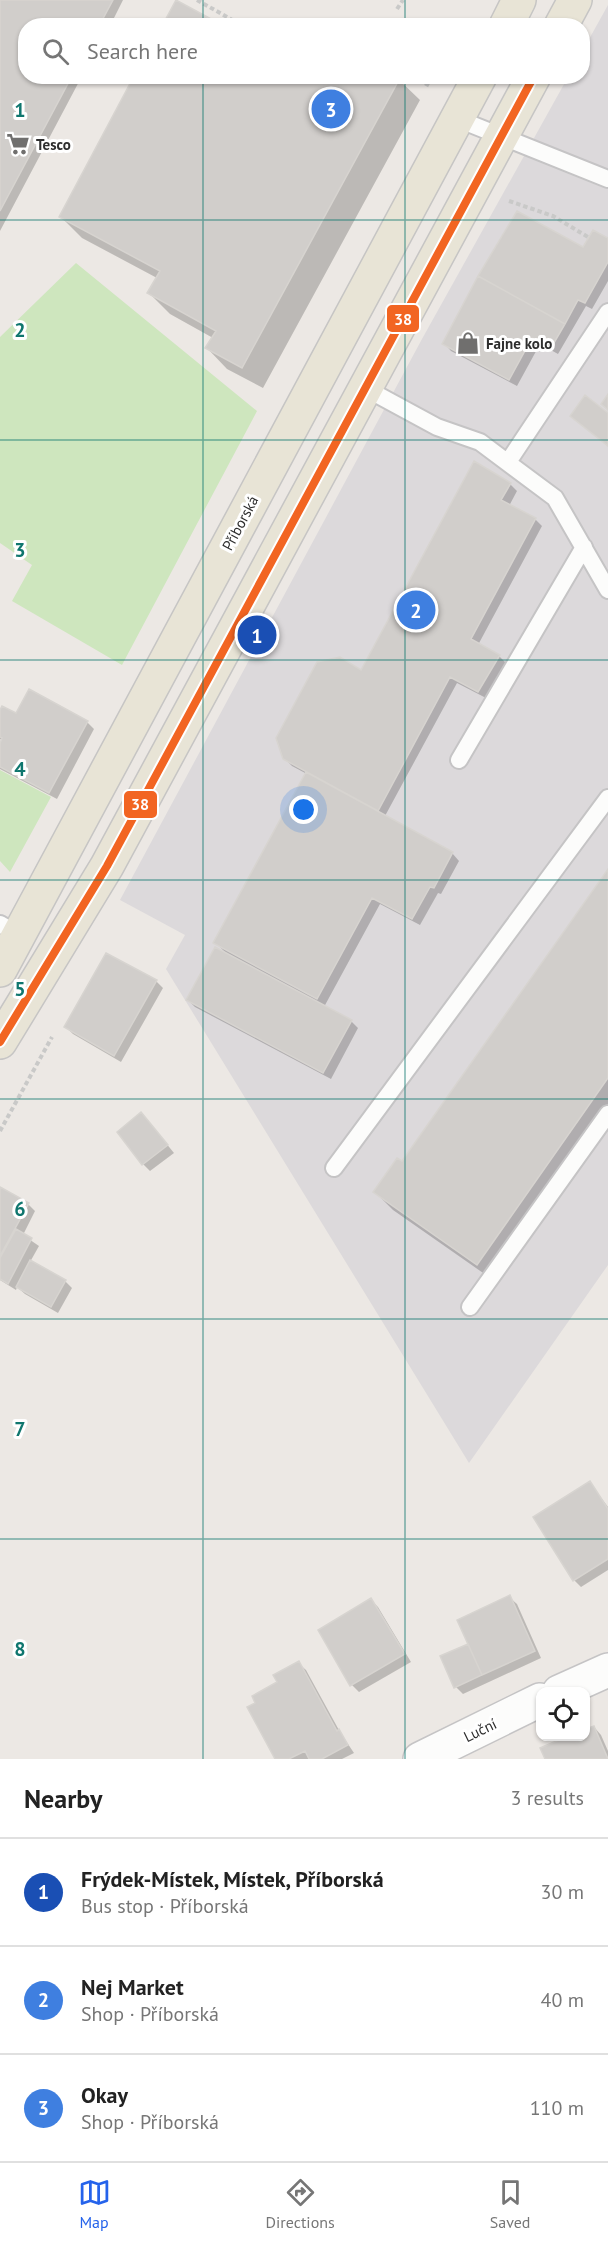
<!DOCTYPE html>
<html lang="en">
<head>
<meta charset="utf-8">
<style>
  body { margin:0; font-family:"PT Sans",sans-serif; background:#f6f6f6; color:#222 }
  .controls { position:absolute; right:18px; bottom:18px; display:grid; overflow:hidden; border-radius:12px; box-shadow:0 2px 4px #0004 }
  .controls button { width:54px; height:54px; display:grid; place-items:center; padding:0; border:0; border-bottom:2px solid #e0e0e0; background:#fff; color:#222; font:30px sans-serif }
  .you { position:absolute; left:304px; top:810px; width:21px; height:21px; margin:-15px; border:4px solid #fff; border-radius:50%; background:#1a73e8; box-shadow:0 0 0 9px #1a73e833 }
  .badge { display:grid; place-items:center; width:39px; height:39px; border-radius:50%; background:#2563eb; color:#fff; font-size:20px; font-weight:700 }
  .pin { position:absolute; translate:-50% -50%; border:3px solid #fff; box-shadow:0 2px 6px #0006 }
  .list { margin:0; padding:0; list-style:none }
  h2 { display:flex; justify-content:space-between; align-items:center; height:78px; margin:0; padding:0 24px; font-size:26px }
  h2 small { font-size:20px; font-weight:400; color:#767676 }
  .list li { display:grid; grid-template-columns:39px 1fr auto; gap:18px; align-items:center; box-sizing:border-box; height:108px; padding:0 24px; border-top:2px solid #e0e0e0 }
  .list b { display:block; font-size:22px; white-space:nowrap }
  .list p { margin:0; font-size:20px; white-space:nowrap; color:#767676 }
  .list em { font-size:20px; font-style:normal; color:#767676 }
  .icon { flex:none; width:33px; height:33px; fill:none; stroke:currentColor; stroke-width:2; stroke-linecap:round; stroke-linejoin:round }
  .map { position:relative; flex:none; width:608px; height:1759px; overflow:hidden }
  .search { position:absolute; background:#fff; box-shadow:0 2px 4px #0004; left:18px; right:18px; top:18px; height:66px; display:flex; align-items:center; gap:15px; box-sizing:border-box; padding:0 21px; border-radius:24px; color:#767676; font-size:22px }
  .sheet { height:402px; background:#fff }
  nav { display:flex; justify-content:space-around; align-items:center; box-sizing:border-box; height:84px; border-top:2px solid #e0e0e0; background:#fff; font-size:16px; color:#767676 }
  nav a { display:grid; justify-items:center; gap:3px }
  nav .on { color:#2563eb }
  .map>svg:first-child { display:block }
  .industrial { fill:#dcd9db }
  .green { fill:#cee6be }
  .shadow { fill:#0003 }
  .building { fill:#d1cecb; stroke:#d7d4d0; stroke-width:1.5 }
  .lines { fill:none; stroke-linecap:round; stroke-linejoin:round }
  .service-casing { stroke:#c5c4c5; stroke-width:20 }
  .minor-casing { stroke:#c5c4c5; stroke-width:36 }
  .primary-casing { stroke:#c6c5c4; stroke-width:36 }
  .path { stroke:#c9c9c8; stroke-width:4; stroke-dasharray:4.5 3; stroke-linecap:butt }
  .service { stroke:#fcfcfb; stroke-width:16 }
  .minor { stroke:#fcfcfb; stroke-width:33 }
  .primary { stroke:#e8e4d6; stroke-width:33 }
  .bus-1-casing { stroke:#fff; stroke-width:12 }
  .bus-1 { stroke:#f26522; stroke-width:8 }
  .grid { fill:none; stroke:#0f766e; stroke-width:1.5; stroke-opacity:0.55 }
  .labels { text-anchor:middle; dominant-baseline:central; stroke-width:6; stroke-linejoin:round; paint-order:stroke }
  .poi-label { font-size:15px; font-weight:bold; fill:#2e2e2e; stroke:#fff; text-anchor:start }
  .street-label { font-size:15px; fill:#2e2e2e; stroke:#fff }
  .grid-label { font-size:20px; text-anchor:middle; font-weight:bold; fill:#0f766e; stroke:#fff; stroke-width:6; stroke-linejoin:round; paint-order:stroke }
  .line-badge { stroke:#fff; stroke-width:2 }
  .badge-label { font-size:16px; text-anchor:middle; font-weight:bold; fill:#fff }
</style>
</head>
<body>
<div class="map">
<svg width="608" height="1759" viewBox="0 0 608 1759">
  <rect width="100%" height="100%" fill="#ece8e4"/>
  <path class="industrial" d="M608,5v1260l-139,198 -303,-494 19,-34 -65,-35 302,-561 146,-262 14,-1 1,-26z"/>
  <path class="green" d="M76,263l181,148 -135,254 -110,-64 20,-36 -32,-22v-206z
    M0,770l51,27 -41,75 -10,-11z"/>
  <path class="shadow" d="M0,0h123l-13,26h-84v50h56l-82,155z
    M136,76h259l25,24 -157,288 -36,-19 -20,-21 6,-10 -43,-24 -21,-21 8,-15 -75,-40 -21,-21z
    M608,240v41l-16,28 -6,-3 -28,48 -18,-10 -23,42 -66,-35 -7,-8 140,-94z
    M510,484l7,7 -8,15 26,13 7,7 -64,119 21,11 7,7 -20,35 -29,-15 -72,133 67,37 7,8 -18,33 -3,-1 -18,32 -40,-21 -56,103 27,14 7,7 -27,51 -136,-72 -7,-7 39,-46 -12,-12 92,-168 -15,-8 -8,-8 77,-86z
    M0,713l87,9 7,7 -37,70 -57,-30v-23l3,-5 -3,-2z
    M608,872v250l-112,160 -103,-72 -18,-18 28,-28z
    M156,981l7,7 -42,74 -48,-28 -7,-7z
    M148,1121l26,32 -24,18 -7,-7z
    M0,1189l28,15 7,7 -12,24 16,11 -9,16 35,19 7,7 -14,25 -33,-19 -8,-7 -1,3 -16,-10z
    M590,1483l18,24v63l-27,17 -7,-7z
    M509,1597l8,7 24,54 -78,36 -7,-7 14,-42z
    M371,1600l7,7 33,55 -52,30 -7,-7z
    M298,1663l8,7 34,62 14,21 -12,6h-65l2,-76z
    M594,1727l7,8 7,16v8h-61l39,-23v-5z"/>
  <path class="building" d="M0,0h113l-14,26h-73v50h46l-72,135z
    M176,0l48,26h-62z
    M134,76l266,2 -158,290 -37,-20 11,-17 -69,-38 13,-22 -101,-54z
    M517,211l66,36 10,-17 15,8v24l-23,41 -7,-3 -13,24 -87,-48z
    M478,276l87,48 -14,24 -19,-10 -23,42 -67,-36z
    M608,394v16l-7,-6z
    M585,395l23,18v33l-38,-30z
    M474,461l37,22 -10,17 35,18 -65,121 29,16 -22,37 -28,-15 -72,134 -95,-52 -7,-21 41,-76 23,-5 21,13z
    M29,689l59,32 -39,72 -49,-26v-24l2,-5 -2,-1v-27l2,-4 14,7z
    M306,772l147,80 -19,36 -4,-1 -18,32 -40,-21 -55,101 -104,-56z
    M608,869v209l-131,187 -104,-73 24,-34 5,3z
    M215,947l137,73 -29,53 -137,-73z
    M106,953l51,27 -43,76 -50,-29z
    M141,1112l27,33 -26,20 -25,-33z
    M0,1187l29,16 -29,53z
    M16,1229l16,9 -24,46 -8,-5v-21z
    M30,1260l36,20 -15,27 -35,-20z
    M590,1481l18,28v50l-35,22 -40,-64z
    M510,1595l25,56 -53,24 -25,-55z
    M371,1598l34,56 -55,32 -32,-56z
    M468,1644l14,31 -28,13 -14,-32z
    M299,1661l38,70 2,-2 9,16 -26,14h-13l-4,-8 -16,8h-14l-28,-52 8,-4 -3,-7 25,-14 -4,-7z
    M594,1726l14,33h-63l-5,-11 28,-12h18v-7z"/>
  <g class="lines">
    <g class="service-casing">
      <path id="service" d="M458,119l150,60
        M365,388l72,39 43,15 75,56 53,92
        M508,462l100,-150
        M459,760l125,-213
        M0,924l19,11
        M334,1168l274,-370
        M470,1307l138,-193"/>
    </g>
    <g class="minor-casing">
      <path id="minor" d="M559,1692l49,-22
        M420,1759l120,-59"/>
    </g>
    <g class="primary-casing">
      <path id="primary" d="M506,26l13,-26
        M561,26l14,-26
        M0,970l480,-894
        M0,1042l107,-176 427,-790"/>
    </g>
    <path class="path" d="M197,0l46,26
      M397,9l6,-9
      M412,76l18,10
      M509,201l44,15 35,21
      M0,1131l52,-94"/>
    <use href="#service" class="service"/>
    <use href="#minor" class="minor"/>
    <use href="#primary" class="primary"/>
    <g class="bus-1-casing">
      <path id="bus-1" d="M0,1042l107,-176 427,-790"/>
    </g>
    <use href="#bus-1" class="bus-1"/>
  </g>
  <path class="grid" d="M203,0v26M405,0v26M203,76v1683M405,76v1683M0,220h608M0,440h608M0,660h608M0,880h608M0,1099h608M0,1319h608M0,1539h608"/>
  <defs>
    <g id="supermarket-bare" transform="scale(1.8)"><path d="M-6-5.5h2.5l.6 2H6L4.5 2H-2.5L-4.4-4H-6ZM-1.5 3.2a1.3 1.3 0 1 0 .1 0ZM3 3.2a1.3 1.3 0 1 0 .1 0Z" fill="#706f6e" stroke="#fff" stroke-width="2.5" paint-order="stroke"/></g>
    <g id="shop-bare" transform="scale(1.8)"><path d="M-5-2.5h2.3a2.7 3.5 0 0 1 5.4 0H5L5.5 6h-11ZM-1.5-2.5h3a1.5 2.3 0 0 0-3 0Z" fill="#706f6e" stroke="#fff" stroke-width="2.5" paint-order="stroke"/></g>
  </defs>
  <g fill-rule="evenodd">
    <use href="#supermarket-bare" x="18" y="144"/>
    <use href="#shop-bare" x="468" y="343"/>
  </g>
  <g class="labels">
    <g class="poi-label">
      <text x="36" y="144">Tesco</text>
      <text x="486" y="343">Fajne kolo</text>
    </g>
    <g class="street-label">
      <text transform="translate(240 523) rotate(-62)">Příborská</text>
      <text transform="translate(480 1730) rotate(-26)">Luční</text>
    </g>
  </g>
  <g class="grid-label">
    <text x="20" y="117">1</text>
    <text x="20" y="337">2</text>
    <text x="20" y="557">3</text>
    <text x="20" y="776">4</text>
    <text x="20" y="996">5</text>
    <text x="20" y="1216">6</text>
    <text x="20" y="1436">7</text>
    <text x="20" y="1656">8</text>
  </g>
  <g class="line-badge">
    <rect x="386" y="304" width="34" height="29" rx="6" fill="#f26522"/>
    <rect x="123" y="790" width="35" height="29" rx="6" fill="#f26522"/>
  </g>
  <g class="badge-label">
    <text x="403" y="325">38</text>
    <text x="140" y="810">38</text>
  </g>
</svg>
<div class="controls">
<button><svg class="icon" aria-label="locate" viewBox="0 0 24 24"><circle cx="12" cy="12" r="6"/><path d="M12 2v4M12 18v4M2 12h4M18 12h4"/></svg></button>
</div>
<div class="you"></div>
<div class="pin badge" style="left:257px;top:635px;background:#1a4fb4">1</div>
<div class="pin badge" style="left:416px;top:610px;background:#3f7fe0">2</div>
<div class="pin badge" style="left:331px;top:109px;background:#3f7fe0">3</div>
<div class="search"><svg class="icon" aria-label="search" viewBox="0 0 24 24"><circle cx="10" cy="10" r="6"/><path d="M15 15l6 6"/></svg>Search here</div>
</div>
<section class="sheet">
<h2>Nearby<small>3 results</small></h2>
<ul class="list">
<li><span class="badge" style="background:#1a4fb4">1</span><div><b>Frýdek-Místek, Místek, Příborská</b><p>Bus stop · Příborská</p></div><em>30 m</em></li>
<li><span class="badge" style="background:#3f7fe0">2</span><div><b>Nej Market</b><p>Shop · Příborská</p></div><em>40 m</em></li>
<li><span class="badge" style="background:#3f7fe0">3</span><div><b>Okay</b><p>Shop · Příborská</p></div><em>110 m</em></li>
</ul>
</section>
<nav>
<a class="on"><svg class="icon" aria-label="map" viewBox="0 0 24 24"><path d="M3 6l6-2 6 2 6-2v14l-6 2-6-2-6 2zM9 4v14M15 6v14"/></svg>Map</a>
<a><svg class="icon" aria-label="directions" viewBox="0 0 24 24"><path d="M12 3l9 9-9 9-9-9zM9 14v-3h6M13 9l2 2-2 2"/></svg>Directions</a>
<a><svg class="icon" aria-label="saved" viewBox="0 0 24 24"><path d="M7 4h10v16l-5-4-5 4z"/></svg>Saved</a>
</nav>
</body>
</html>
